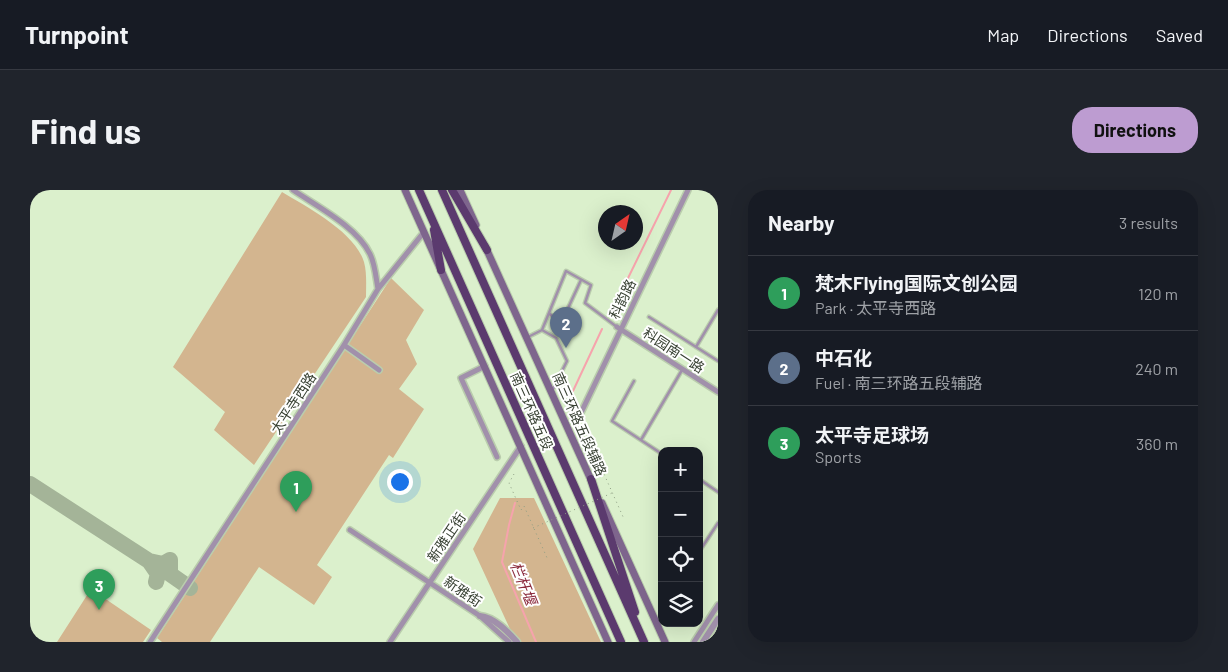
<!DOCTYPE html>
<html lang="en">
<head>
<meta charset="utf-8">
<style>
  body { margin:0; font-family:Barlow,"Noto Sans SC",sans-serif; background:#20242c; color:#f1f3f6 }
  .controls { position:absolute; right:15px; bottom:15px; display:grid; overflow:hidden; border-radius:10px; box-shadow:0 5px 20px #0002 }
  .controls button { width:45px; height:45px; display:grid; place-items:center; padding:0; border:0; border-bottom:1px solid #363941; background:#171b24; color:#f1f3f6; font:25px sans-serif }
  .compass { position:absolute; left:568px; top:15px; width:45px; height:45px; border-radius:50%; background:#171b24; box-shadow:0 5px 20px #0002; rotate:34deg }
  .you { position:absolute; left:369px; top:291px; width:18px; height:18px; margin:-12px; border:4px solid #fff; border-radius:50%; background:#1a73e8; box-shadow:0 0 0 8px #1a73e833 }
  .badge { display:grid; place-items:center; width:32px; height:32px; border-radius:50%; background:#bd9cd1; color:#fff; font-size:16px; font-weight:700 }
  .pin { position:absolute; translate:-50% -41px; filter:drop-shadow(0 1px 2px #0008) }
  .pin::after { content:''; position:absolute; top:26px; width:18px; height:15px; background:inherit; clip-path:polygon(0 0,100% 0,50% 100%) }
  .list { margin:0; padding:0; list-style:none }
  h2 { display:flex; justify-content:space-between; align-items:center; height:65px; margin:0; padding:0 20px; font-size:21px }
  h2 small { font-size:16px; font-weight:400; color:#9ea1a6 }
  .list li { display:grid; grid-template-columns:32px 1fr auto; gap:15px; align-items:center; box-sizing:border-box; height:75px; padding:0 20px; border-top:1px solid #363941 }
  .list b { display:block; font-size:19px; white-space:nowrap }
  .list p { margin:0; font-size:16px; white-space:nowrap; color:#9ea1a6 }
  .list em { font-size:16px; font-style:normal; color:#9ea1a6 }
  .icon { flex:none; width:28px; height:28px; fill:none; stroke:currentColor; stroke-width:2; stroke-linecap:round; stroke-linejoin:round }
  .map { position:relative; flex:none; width:688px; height:452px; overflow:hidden; border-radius:20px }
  header { display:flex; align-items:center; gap:30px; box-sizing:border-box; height:70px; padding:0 25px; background:#171b24; border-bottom:1px solid #363941 }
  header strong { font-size:24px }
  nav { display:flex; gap:28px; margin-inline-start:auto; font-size:18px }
  .intro { display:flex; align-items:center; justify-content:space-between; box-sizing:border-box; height:120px; padding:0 30px }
  h1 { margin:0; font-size:35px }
  .button { padding:12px 22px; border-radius:20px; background:#bd9cd1; color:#111; font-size:18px; font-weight:700 }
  main { display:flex; gap:30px; padding:0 30px }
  aside { flex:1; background:#171b24; border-radius:20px; box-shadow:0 5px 20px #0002 }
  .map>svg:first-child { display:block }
  .green { fill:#d3b58f }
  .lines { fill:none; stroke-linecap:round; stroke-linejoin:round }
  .stream { stroke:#f6a3ac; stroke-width:2 }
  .taxiway { stroke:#a4b498; stroke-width:16 }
  .service-casing { stroke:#bacdad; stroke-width:5 }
  .minor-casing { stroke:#bacdad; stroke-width:8 }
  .tertiary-casing { stroke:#bacdad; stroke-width:9 }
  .secondary-casing { stroke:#bacdad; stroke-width:9 }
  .trunk-casing { stroke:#bacdad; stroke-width:10 }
  .path { stroke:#8d9d83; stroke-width:1; stroke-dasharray:1 4; stroke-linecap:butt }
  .service { stroke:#a190ab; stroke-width:2.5 }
  .minor { stroke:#a190ab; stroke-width:5 }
  .tertiary { stroke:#a190ab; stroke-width:6 }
  .secondary { stroke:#7e658d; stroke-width:7 }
  .trunk { stroke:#5b3a6e; stroke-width:8 }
  .path-bridge { stroke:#8d9d83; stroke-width:1; stroke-dasharray:1 4; stroke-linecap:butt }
  .labels { text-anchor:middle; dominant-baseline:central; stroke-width:4; stroke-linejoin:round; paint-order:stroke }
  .street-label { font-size:14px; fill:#374032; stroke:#fff }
  .water-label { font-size:15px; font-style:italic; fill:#8c2c3f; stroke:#fff }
</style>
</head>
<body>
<header>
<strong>Turnpoint</strong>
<nav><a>Map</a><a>Directions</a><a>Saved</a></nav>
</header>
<div class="intro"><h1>Find us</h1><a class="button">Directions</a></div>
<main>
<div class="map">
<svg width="688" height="452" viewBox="0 0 688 452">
  <rect width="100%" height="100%" fill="#dbf0cc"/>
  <path class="green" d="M252,2c25,15 73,40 82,70 3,11 2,24 2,35l-112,168 -40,-35 11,-18 -52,-45z
    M361,88l33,32 -18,30 11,24 -18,25 25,20 -31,49 -4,-3 -72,110 15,12 -18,28 -55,-38 -49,75h-48l-5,-4z
    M470,308h34l67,144h-85l-43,-93z
    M61,399l60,41 -8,12h-86z"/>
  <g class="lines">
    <path class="stream" d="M581,123l60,-123
      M543,201l29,-62
      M485,313l-6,22 -7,37 34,80"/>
    <path class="taxiway" d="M0,294l119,77 14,3 7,-4
      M140,370v14l20,14
      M119,371l9,13 -2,8"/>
    <g class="service-casing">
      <path id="service" d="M519,123l6,6h8l18,-39
        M619,127l69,44
        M512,140l14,8 11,23 -14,28
        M498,147l14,-7 24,-59 25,14 -6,18 32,24
        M666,157l22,-37
        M604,191l-22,40 50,33
        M611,250l41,-70
        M669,289l19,13
        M669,362l19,-29"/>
    </g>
    <g class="minor-casing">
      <path id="minor" d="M348,99l46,-57
        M587,137l101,65
        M314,155l35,25
        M455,176l-24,12 36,79
        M548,229l110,-229
        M320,340l130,86 29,26
        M120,452l194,-297 34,-56c-2,-11 -3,-25 -8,-35 -13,-27 -52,-47 -77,-64
        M360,452l131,-196
        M664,452l24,-37
        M682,452l6,-9"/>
    </g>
    <g class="tertiary-casing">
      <path id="tertiary" d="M450,426c14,1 28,16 37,26
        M673,452l15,-23"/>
    </g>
    <g class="secondary-casing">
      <path id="secondary" d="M375,0l203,452
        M430,0l16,35
        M455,56l107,236
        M572,313l63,139"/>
    </g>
    <g class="trunk-casing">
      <path id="trunk" d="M389,0l202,452
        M412,0l202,452
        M422,0l35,60
        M404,40l7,40
        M561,289l44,133"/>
    </g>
    <path class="path" d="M551,234l23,39 -4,2 24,54
      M484,284l-5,9 12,27 3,-4 24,54"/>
    <use href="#service" class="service"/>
    <use href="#minor" class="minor"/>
    <use href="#tertiary" class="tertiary"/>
    <use href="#secondary" class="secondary"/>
    <use href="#trunk" class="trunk"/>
    <path class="path-bridge" d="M503,338l79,-35"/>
  </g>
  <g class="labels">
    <g class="street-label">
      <text transform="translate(592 109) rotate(-64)">科韵路</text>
      <text transform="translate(644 160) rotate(33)">科园南一路</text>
      <text transform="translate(263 213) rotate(-57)">太平寺西路</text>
      <text transform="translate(502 221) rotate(66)">南三环路五段</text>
      <text transform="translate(550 234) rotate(66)">南三环路五段辅路</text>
      <text transform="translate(416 347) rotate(-56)">新雅正街</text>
      <text transform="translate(433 401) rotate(34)">新雅街</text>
    </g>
    <g class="water-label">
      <text transform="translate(494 393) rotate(68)">栏杆堰</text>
    </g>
  </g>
</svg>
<div class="controls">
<button>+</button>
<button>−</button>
<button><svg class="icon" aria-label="locate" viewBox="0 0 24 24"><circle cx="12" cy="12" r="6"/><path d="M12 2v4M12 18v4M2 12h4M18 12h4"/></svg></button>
<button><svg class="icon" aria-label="layers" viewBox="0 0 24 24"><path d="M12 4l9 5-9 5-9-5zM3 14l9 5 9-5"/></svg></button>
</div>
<svg class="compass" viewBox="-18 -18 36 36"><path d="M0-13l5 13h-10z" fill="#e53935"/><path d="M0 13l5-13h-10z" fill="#9ea1a6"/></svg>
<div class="you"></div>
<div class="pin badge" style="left:266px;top:322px;background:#2e9e5b">1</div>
<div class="pin badge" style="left:536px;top:158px;background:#5c6f8a">2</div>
<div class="pin badge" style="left:69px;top:420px;background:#2e9e5b">3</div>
</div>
<aside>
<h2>Nearby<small>3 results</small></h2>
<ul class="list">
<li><span class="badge" style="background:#2e9e5b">1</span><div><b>梵木Flying国际文创公园</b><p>Park · 太平寺西路</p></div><em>120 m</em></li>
<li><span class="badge" style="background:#5c6f8a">2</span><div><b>中石化</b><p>Fuel · 南三环路五段辅路</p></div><em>240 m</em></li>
<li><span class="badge" style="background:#2e9e5b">3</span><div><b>太平寺足球场</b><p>Sports</p></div><em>360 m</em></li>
</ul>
</aside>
</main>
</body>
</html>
